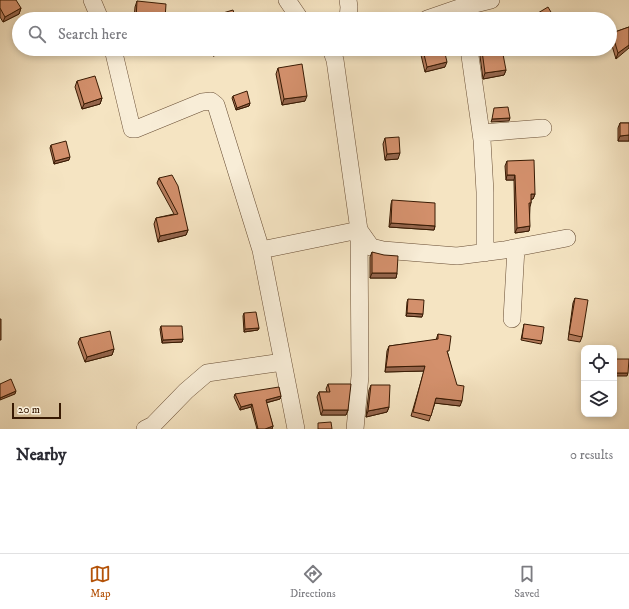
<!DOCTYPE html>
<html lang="en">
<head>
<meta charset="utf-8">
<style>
  body { margin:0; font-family:"IM FELL DW Pica",serif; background:#f7f7f7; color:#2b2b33 }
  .controls { position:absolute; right:12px; bottom:12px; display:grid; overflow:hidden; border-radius:8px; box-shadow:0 2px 6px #0003 }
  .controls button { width:36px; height:36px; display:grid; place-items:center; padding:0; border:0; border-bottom:1px solid #e1e1e2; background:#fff; color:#2b2b33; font:20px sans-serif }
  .scale { position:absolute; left:12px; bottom:10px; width:49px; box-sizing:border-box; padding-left:4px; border:2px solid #381a03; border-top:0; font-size:11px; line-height:14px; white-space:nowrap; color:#381a03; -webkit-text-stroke:3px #f8edd7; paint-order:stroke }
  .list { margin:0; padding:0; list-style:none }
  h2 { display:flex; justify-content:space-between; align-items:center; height:52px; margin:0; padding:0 16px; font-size:17px }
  h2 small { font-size:13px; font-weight:400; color:#7c7c81 }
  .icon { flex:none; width:22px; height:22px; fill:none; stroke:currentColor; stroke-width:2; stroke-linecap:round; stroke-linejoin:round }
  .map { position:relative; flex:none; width:629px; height:429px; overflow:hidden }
  .search { position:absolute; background:#fff; box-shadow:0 2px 6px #0003; left:12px; right:12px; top:12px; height:44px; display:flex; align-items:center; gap:10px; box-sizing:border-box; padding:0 14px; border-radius:22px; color:#7c7c81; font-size:15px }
  .sheet { height:124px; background:#fff }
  nav { display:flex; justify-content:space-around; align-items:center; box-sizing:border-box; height:56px; border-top:1px solid #e1e1e2; background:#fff; font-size:11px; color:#7c7c81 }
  nav a { display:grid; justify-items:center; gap:2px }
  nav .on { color:#b45309 }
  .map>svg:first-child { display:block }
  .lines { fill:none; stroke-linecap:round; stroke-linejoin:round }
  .minor-casing { stroke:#674c33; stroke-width:18 }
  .minor { stroke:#f8edd7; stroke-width:17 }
  .wall { fill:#b57c5d; stroke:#381a03 }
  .shaded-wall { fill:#94654c; stroke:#381a03 }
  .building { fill:#d3906c; stroke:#381a03 }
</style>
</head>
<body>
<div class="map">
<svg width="629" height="429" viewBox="0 0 629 429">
  <rect width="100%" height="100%" fill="#f5e4c2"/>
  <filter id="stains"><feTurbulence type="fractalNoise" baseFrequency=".005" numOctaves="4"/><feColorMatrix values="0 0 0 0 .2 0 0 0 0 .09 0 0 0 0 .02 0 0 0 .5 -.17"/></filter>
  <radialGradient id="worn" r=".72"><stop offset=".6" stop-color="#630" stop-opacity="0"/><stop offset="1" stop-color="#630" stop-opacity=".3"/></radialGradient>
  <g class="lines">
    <g class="minor-casing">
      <path id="minor" d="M92,0l8,19
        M287,0l13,19
        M348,0l1,7 -1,12
        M459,8l32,-8
        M427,19l32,-11 3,11
        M113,49l19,80h4l66,-27 9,-1 5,4 45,145 35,179
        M331,49l4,11 24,170 1,146 -5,53
        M469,49l13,91 3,52v61
        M481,133l62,-5
        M359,230l12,17 12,3 74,6 47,-6 63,-12
        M261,250l98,-20
        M512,319l4,-71
        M145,429l8,-4 33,-34 21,-18 76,-11"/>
    </g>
    <use href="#minor" class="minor"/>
  </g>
  <path class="wall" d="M0,0l21,8 -2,6 -16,8 -3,-5z
    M137,1l28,18h-31l1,-12z
    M629,27l-13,32 -6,-20 2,-6z
    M211,49h28l-26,7z
    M423,50l22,17 -20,5 -4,-17z
    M482,51l24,19 -2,5 -21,4 -3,-23z
    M278,68l27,33 -23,4 -6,-31z
    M77,81l25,17 -2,6 -18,5 -7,-22z
    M233,96l17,7 -1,3 -13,4 -4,-12z
    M620,123h9v18h-11v-13z
    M385,138l13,21 -13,1 -2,-16z
    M51,145l18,15 -15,4 -4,-16z
    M507,161l28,33 -2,5h-2v4l-1,4 -1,24 -14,2 -1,-53h-8l-1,-14z
    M159,178l29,52 -2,5 -28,7 -4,-18 2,-6 18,-4 -17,-31z
    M392,200l43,26 -1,4 -45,-3 2,-23z
    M372,252l25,21 -1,5h-26v-21z
    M575,298l7,39 -2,5 -12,-2 5,-37z
    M408,299l14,18 -16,-1 1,-14z
    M244,313l15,15 -1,2 -14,2 -1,-16z
    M524,324l18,17 -1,3 -20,-4z
    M161,326l22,13 -1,3 -20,1 -2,-14z
    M438,334l10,20 12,52 -25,-3 -6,18 -18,-5 13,-45 -39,1 2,-21 2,-5 47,-6z
    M80,338l34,11 -2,6 -27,7 -7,-19z
    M328,384l20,26 -2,5h-25l-4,-18 2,-5h8l-1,-3z
    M371,385l18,22 -2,5 -21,5 3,-27z
    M235,394l46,2 -1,3 -14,4 7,23 -1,3h-15l-6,-22 -11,3 -6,-13z"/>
  <path class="shaded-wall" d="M21,8l-2,6 -16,8 2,-5z
    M629,45v3l-13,11 2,-6z
    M222,49h17l-26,7 2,-5z
    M447,62l-2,5 -20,5 2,-5z
    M506,70l-2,5 -21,4 2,-6z
    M307,96l-2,5 -23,4 2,-6z
    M102,98l-2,6 -18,5 2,-5z
    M250,103l-1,3 -13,4 1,-2z
    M510,118l-1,3 -18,1 1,-3z
    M629,135v6h-11l2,-5z
    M400,153l-2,6 -13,1 2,-6z
    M70,157l-1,3 -15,4 1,-3z
    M507,175h8l-1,5h-8z
    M531,194h4l-2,5h-4z
    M391,223l44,3 -1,4 -45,-3z
    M530,226l-1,5 -14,2 2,-5z
    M188,230l-2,5 -28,7 2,-6z
    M372,273h25l-1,5h-26z
    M407,313l16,1 -1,3 -16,-1z
    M259,328l-1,2 -14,2 1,-3z
    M183,339l-1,3 -20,1 1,-3z
    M114,349l-2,6 -27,7 2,-5z
    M425,366l-1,5 -39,1 1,-5z
    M614,373h14l-1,3h-13z
    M16,391l-1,3 -15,6v-2z
    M281,396l-1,3 -15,4 1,-3z
    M436,398l26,3 -2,5 -26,-3z
    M252,404l-1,3 -11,3 1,-3z
    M389,407l-2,5 -21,5 2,-6z
    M323,410h25l-2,5h-25z
    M273,426l-1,3h-7z"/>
  <path class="building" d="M0,0h16l5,8 -16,9 -5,-9z
    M137,1l29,3 -1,15h-29z
    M548,7l7,12h-27z
    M233,10l3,9h-30v-1z
    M629,27v18l-11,8 -6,-20z
    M214,49h8l-7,2z
    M426,49h18l3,13 -20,5 -4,-17z
    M492,49h10l4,21 -21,3 -3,-22z
    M302,64l5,32 -23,3 -6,-31z
    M95,76l7,22 -18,6 -7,-23z
    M247,91l3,12 -13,5 -4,-12z
    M508,107l2,11 -18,1 2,-11z
    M620,123h9v12l-9,1z
    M399,137l1,16 -13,1 -2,-16z
    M66,141l4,16 -15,4 -4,-16z
    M534,160l1,34h-4v9h-2l1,23 -13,2 -2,-53h-8v-14z
    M172,175l6,11 10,44 -28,6 -4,-18 22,-4 -19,-36z
    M392,200l43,3v23l-44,-3z
    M372,252l12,3 14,1 -1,17h-25z
    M575,298l13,2 -6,37 -13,-3z
    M408,299l16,1 -1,14 -16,-1z
    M256,312l3,16 -14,1 -1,-16z
    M0,319h1v21h-1z
    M524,324l20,3 -2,14 -20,-3z
    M161,326h21l1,13 -20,1z
    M110,331l4,18 -27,8 -7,-19z
    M438,334l13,2 -2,15h-2l10,34 7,1 -2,15 -26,-3 -5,18 -18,-4 12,-46 -39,1 3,-21 49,-7z
    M614,359h15l-1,14h-14z
    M11,379l5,12 -16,7v-14z
    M328,384h23l-3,26h-25l-4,-18h11z
    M371,385h19l-1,22 -21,4z
    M279,387l2,9 -15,4 7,26 -8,3h-7l-6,-25 -11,3 -6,-13z
    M331,422l1,7h-14v-6z"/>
  <rect width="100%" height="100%" filter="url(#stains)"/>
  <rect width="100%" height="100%" fill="url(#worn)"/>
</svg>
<div class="controls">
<button><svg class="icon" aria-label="locate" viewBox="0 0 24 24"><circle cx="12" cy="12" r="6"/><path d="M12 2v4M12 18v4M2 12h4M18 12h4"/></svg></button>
<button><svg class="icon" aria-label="layers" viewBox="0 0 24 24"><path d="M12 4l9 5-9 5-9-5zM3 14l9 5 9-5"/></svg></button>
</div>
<div class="scale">20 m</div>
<div class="search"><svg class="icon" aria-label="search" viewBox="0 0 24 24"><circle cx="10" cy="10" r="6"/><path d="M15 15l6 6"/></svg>Search here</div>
</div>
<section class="sheet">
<h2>Nearby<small>0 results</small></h2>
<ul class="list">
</ul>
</section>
<nav>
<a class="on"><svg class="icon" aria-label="map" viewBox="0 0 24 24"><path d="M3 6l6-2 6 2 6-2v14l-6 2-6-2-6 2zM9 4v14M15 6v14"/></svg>Map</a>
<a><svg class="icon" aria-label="directions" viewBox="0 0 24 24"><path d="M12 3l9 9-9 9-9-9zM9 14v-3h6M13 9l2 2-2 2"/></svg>Directions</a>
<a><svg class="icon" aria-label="saved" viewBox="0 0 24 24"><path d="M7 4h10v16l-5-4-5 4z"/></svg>Saved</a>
</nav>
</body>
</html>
